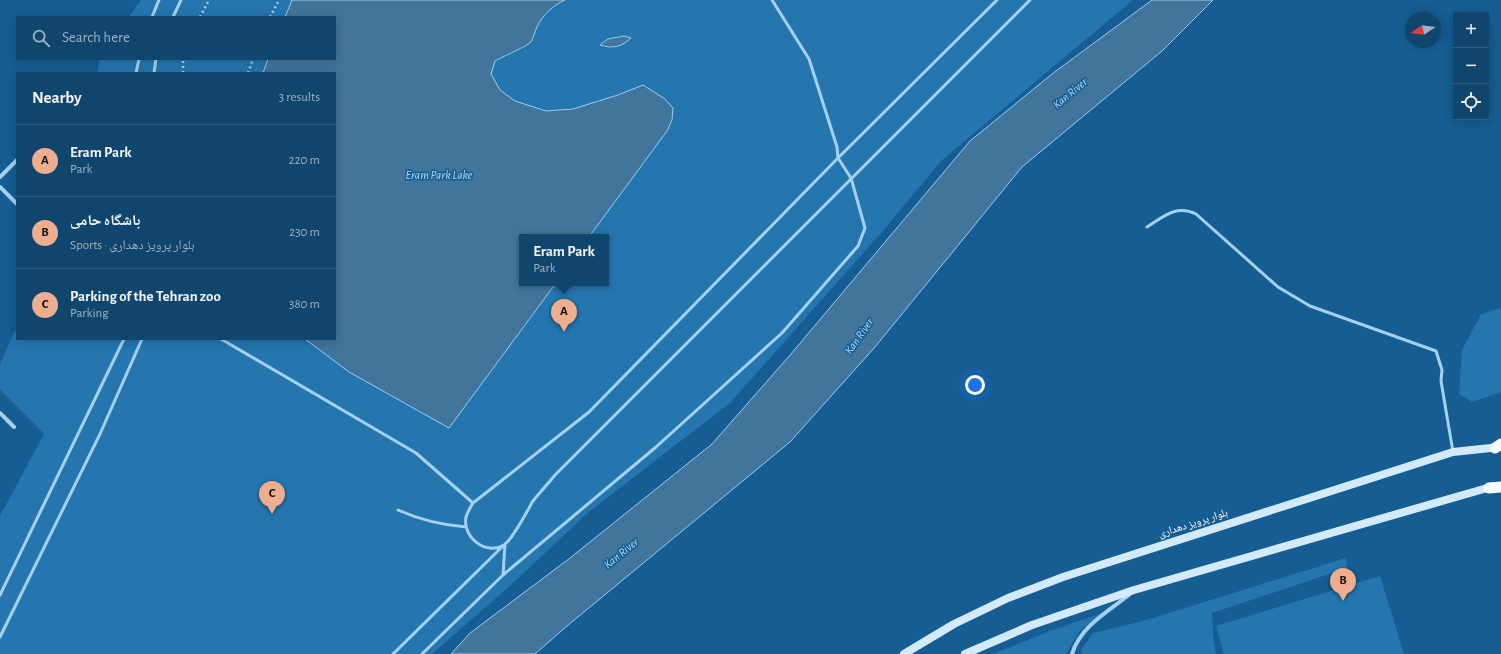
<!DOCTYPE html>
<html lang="en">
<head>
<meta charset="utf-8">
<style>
  body { margin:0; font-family:"Alegreya Sans","Noto Naskh Arabic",sans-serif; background:#1e5076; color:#f1f3f6 }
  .controls { position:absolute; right:12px; top:12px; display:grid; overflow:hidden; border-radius:0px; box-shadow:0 2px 10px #0003 }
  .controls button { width:36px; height:36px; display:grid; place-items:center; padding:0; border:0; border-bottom:1px solid #305e81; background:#10466e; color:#f1f3f6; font:20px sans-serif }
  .compass { position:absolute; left:1405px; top:12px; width:36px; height:36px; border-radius:50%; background:#10466e; box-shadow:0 2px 10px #0003; rotate:257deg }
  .you { position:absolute; left:975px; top:385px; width:14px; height:14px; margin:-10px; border:3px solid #fff; border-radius:50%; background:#1a73e8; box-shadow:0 0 0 6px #1a73e833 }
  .badge { display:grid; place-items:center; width:26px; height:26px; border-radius:50%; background:#eead8d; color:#111; font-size:13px; font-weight:700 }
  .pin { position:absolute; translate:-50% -33px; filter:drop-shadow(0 1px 2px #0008) }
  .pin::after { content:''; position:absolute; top:21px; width:14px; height:12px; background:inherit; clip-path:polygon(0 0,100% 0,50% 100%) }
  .popup { position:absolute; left:519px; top:234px; width:90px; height:52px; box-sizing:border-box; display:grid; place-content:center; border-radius:0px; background:#10466e; filter:drop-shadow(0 1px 3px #0005); font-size:13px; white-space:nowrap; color:#9cb1c2 }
  .popup b { font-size:15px; color:#f1f3f6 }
  .popup::after { content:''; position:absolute; left:50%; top:100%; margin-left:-8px; border:8px solid transparent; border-top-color:#10466e }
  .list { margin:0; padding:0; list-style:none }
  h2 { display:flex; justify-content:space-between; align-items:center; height:52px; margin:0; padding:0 16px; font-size:17px }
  h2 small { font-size:13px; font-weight:400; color:#9cb1c2 }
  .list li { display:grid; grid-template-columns:26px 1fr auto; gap:12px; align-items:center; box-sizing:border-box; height:72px; padding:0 16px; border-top:1px solid #305e81 }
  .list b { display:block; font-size:15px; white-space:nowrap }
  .list p { margin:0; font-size:13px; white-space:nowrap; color:#9cb1c2 }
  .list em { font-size:13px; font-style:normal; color:#9cb1c2 }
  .icon { flex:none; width:22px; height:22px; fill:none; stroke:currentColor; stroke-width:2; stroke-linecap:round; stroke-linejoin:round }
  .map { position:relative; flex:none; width:1501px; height:654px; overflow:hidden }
  .search { position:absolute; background:#10466e; box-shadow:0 2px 10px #0003; left:16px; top:16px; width:320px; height:44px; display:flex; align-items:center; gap:10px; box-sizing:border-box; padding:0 14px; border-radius:0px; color:#9cb1c2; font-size:15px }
  .panel { position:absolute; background:#10466e; box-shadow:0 2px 10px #0003; left:16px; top:72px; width:320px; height:268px; border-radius:0px }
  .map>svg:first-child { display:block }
  .green { fill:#2576af; fill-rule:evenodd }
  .water { fill:#42759b; stroke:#96cef4 }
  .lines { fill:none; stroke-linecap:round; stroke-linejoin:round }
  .path { stroke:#a4d1f1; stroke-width:2.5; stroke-dasharray:2 3; stroke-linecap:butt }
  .service { stroke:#a4d1f1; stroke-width:3 }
  .minor { stroke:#a4d1f1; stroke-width:4 }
  .secondary { stroke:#d2eafc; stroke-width:8 }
  .trunk { stroke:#f6fbff; stroke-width:11 }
  .labels { text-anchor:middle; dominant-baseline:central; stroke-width:3; stroke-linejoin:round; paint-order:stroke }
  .street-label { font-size:11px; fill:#fff; stroke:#155d93 }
  .water-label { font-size:12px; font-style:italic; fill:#b0daf8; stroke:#155d93 }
</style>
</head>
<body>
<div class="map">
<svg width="1501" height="654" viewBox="0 0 1501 654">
  <rect width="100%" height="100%" fill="#155d93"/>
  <path class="green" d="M141,0h992l-192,161 -60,72 -151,170 -140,108 -78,73 -80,70h-432v-138l44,-82 -44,-45v-25l17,-38v13h318v-266h-238l3,-14h235v-42h-206zM522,237h84v46h-84z
    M1501,308v84l-29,10 -13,-8 3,-44 19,-36z
    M1346,558l1,10 -135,45 1,21 3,20h-134l-1,-4 12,-17 50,-12z
    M1380,576l24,78h-180l-8,-28z
    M1100,614l-21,18 -13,22h-73l57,-23z"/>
  <path class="water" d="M292,0h273c-11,5 -23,15 -28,27 -2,5 -4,11 -6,15 -4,4 -29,15 -36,19l-4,13 9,16 15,11 31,10 27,-2 45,-14 25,-10 22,14 8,9 -1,12 -5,11 -78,106h-67v46h34l-107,145 -100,-56 -44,-33h30v-266h-72l5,-14h67v-42h-50z
    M1152,0h61l-51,51 -140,116 -147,180 -85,95 -223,184 -32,28h-84l19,-21 100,-75 142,-114 79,-90 179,-213 82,-67z
    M624,36l7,2c-9,9 -19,11 -31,7l8,-6z"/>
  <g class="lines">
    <path class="path" d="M200,17l9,-17
      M270,17l9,-17
      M183,73v-14
      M248,73l5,-14"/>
    <path class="service" d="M997,0l-159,158 -249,254 -116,91c-3,5 -5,8 -7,14 -4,20 20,39 38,28 9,-6 23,-34 29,-44 7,-9 15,-17 22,-26l475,-475
      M152,17l7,-17
      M173,17l8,-17
      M136,73l3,-14
      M154,73l2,-14
      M1147,227c16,-10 29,-23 49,-13l82,73 32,19 126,45 6,19 -1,11 12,71
      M221,339l195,114 57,50
      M398,510c22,10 44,15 68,17
      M503,575l153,-128 126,-114 76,-87 7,-18 -14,-50 -13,-20 -1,-11 -28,-88 -37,-59
      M0,595l124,-256
      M0,637l100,-203 42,-95
      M393,654l111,-109
      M422,654l81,-79 2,-31"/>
    <path class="minor" d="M0,177l17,-17
      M0,187l17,17
      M0,413l14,14
      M1072,654c8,-27 36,-43 57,-59"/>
    <path class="secondary" d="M904,654l50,-30 54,-26 55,-21 390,-125 47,-5
      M965,654l67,-29 102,-35 360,-104"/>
    <path class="trunk" d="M1495,448l6,-4
      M1489,488l12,-1"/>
  </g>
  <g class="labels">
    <g class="street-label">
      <text transform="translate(1193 523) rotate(-18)">بلوار پرویز دهداری</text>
    </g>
    <g class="water-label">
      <text transform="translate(1070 93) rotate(-40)">Kan River</text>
      <text x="439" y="175">Eram Park Lake</text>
      <text transform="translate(859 336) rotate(-55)">Kan River</text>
      <text transform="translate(621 553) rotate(-39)">Kan River</text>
    </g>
  </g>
</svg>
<div class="controls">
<button>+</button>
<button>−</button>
<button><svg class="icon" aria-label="locate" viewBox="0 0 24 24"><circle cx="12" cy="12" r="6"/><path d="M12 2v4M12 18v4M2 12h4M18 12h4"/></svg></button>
</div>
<svg class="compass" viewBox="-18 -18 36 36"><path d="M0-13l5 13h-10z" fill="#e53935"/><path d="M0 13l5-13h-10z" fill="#9cb1c2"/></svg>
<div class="you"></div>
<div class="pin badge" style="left:564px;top:332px">A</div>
<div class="popup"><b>Eram Park</b>Park</div>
<div class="pin badge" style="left:1343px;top:601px">B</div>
<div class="pin badge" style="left:272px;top:514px">C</div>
<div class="search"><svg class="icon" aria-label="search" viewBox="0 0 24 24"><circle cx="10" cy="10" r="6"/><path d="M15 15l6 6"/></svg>Search here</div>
<section class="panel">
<h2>Nearby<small>3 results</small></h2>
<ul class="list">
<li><span class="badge">A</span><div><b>Eram Park</b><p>Park</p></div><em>220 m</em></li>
<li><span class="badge">B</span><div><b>باشگاه حامی</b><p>Sports · بلوار پرویز دهداری</p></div><em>230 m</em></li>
<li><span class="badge">C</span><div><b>Parking of the Tehran zoo</b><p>Parking</p></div><em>380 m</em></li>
</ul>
</section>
</div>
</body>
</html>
